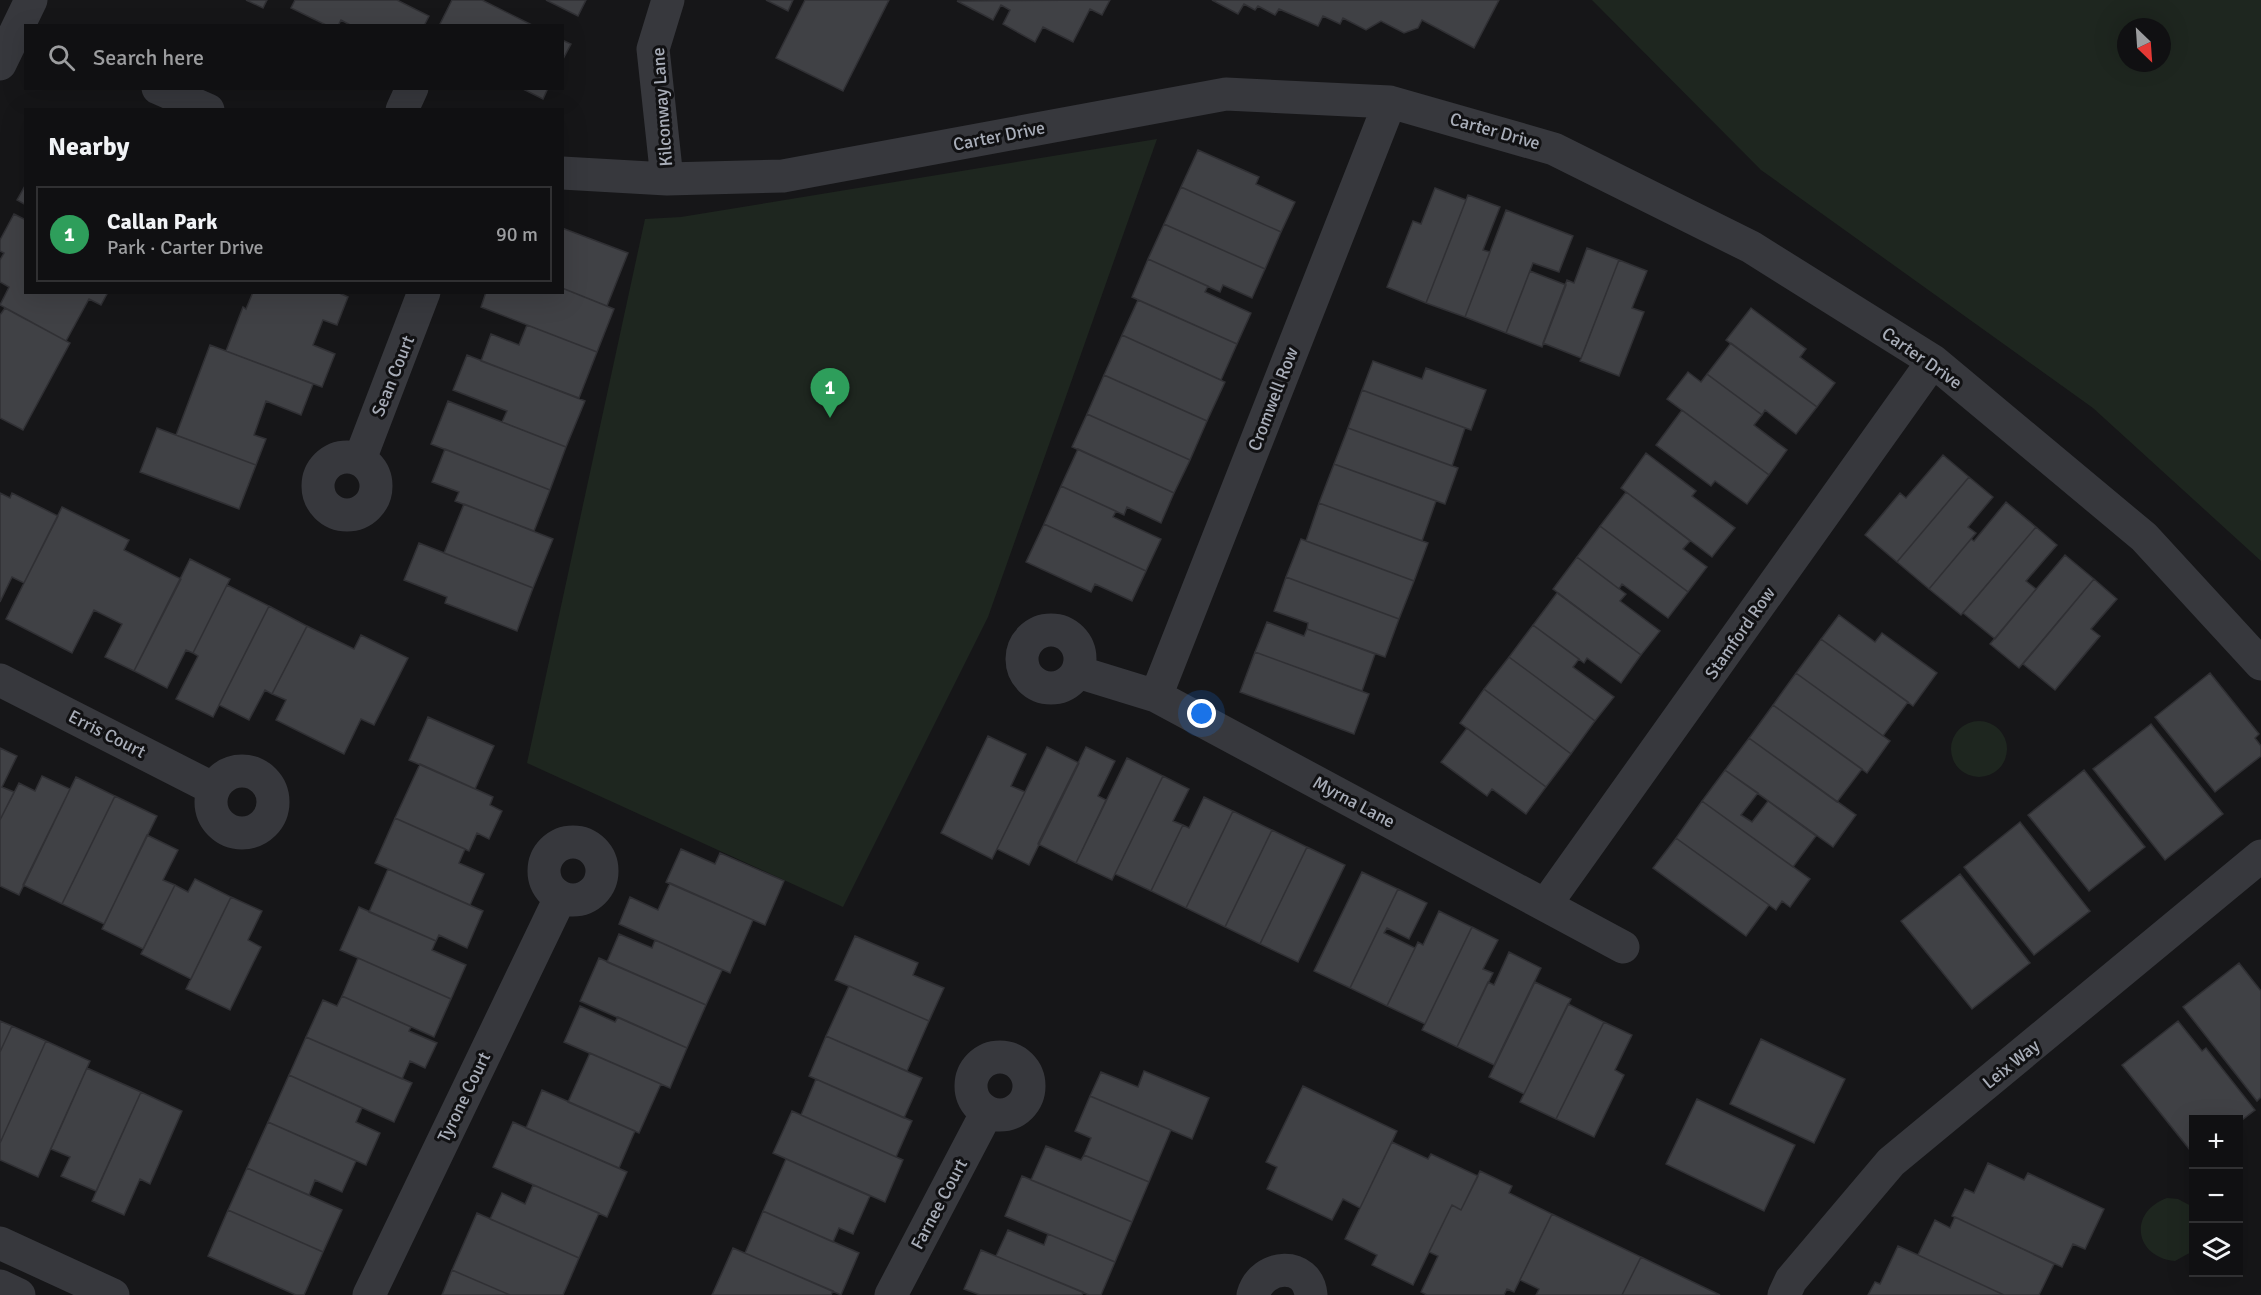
<!DOCTYPE html>
<html lang="en">
<head>
<meta charset="utf-8">
<style>
  body { margin:0; font-family:Signika,sans-serif; background:#1e1e20; color:#f1f3f6 }
  .controls { position:absolute; right:18px; bottom:18px; display:grid; overflow:hidden; border-radius:0px; box-shadow:0 6px 24px #0002 }
  .controls button { width:54px; height:54px; display:grid; place-items:center; padding:0; border:0; border-bottom:2px solid #303032; background:#101012; color:#f1f3f6; font:30px sans-serif }
  .compass { position:absolute; left:2117px; top:18px; width:54px; height:54px; border-radius:50%; background:#101012; box-shadow:0 6px 24px #0002; rotate:155deg }
  .you { position:absolute; left:1202px; top:714px; width:21px; height:21px; margin:-15px; border:4px solid #fff; border-radius:50%; background:#1a73e8; box-shadow:0 0 0 9px #1a73e833 }
  .badge { display:grid; place-items:center; width:39px; height:39px; border-radius:50%; background:#b45309; color:#fff; font-size:20px; font-weight:700 }
  .pin { position:absolute; translate:-50% -50px; filter:drop-shadow(0 2px 3px #0008) }
  .pin::after { content:''; position:absolute; top:32px; width:21px; height:18px; background:inherit; clip-path:polygon(0 0,100% 0,50% 100%) }
  .list { margin:0; padding:0; list-style:none }
  h2 { display:flex; justify-content:space-between; align-items:center; height:78px; margin:0; padding:0 24px; font-size:26px }
  h2 small { font-size:20px; font-weight:400; color:#9c9d9f }
  .list li { display:grid; grid-template-columns:39px 1fr auto; gap:18px; align-items:center; box-sizing:border-box; height:96px; margin:0 12px 12px; padding:0 12px; border:2px solid #303032; border-radius:0px }
  .list b { display:block; font-size:22px; white-space:nowrap }
  .list p { margin:0; font-size:20px; white-space:nowrap; color:#9c9d9f }
  .list em { font-size:20px; font-style:normal; color:#9c9d9f }
  .icon { flex:none; width:33px; height:33px; fill:none; stroke:currentColor; stroke-width:2; stroke-linecap:round; stroke-linejoin:round }
  .map { position:relative; flex:none; width:2261px; height:1295px; overflow:hidden }
  .search { position:absolute; background:#101012; box-shadow:0 6px 24px #0002; left:24px; top:24px; width:540px; height:66px; display:flex; align-items:center; gap:15px; box-sizing:border-box; padding:0 21px; border-radius:0px; color:#9c9d9f; font-size:22px }
  .panel { position:absolute; background:#101012; box-shadow:0 6px 24px #0002; left:24px; top:108px; width:540px; height:186px; border-radius:0px }
  .map>svg:first-child { display:block }
  .green { fill:#1e261f; fill-rule:evenodd }
  .building { fill:#404145; stroke:#303034; stroke-width:1.5 }
  .lines { fill:none; stroke-linecap:round; stroke-linejoin:round }
  .minor { stroke:#37383d; stroke-width:33 }
  .labels { text-anchor:middle; dominant-baseline:central; stroke-width:6; stroke-linejoin:round; paint-order:stroke }
  .street-label { font-size:18px; fill:#a8adb8; stroke:#111113 }
</style>
</head>
<body>
<div class="map">
<svg width="2261" height="1295" viewBox="0 0 2261 1295">
  <rect width="100%" height="100%" fill="#161618"/>
  <path class="green" d="M1592,0h669v561l-168,-153 -332,-238zM2126,27h36v36h-36z
    M1157,139l-169,478 -145,290 -316,-144 118,-544 36,-2z
    M1951 749a28 28 0 1 1 56 0a28 28 0 1 1-56 0Z
    M2167,1198l11,1 15,8v44l-18,10c-41,-4 -47,-49 -8,-63z"/>
  <path class="building" d="M246,0h21l-4,8z
    M295,0h102l32,16 -5,10h-72l-11,-6 -3,6h-10l-37,-18z
    M452,0h30l52,26h-95z
    M546,0h40l-8,16z
    M766,0h27l-5,11z
    M805,0h84l-46,91 -67,-33z
    M1110,0l-8,15 -12,-6 -17,33 -30,-15 -8,15 -32,-18 7,-14 -9,-5 -8,15 -36,-19z
    M1212,0h287l-25,48 -52,-28 -4,8 -14,5 -23,-12 -15,9 -23,-12 -3,6 -17,-8 -5,10 -39,-17 -4,6 -17,-9 -3,4 -11,-6 -6,10z
    M562,40l9,4 -9,17z
    M521,88h27l-5,11z
    M1198,150l61,27 -3,7 39,18 -14,30 -100,-45z
    M26,184v21l-9,-5z
    M1181,187l100,45 -16,37 -101,-45z
    M1435,188l31,12 -40,103 -39,-16 26,-66 8,3z
    M1468,195l32,12 -17,43 7,2 -25,65 -39,-14z
    M1506,210l67,26 -14,36 -26,-9 -27,70 -41,-16z
    M14,214l12,6v72h82l-7,13 -12,-6 -23,42 -66,-36 9,-18 -9,-5v-22l4,-7 -4,-2v-11z
    M1164,224l101,45 -13,29 -29,-13 -3,7 -72,-33z
    M562,228l66,25 -21,53 -45,-18z
    M1587,248l32,12 -38,98 -38,-15 24,-63 7,3z
    M1148,259l60,27 -3,6 46,21 -14,31 -105,-47z
    M1619,260l28,11 -15,37 12,4 -25,64 -39,-15z
    M1530,271l36,14 -24,62 -36,-14z
    M562,288l52,21 -17,43 -116,-45 5,-15h76z
    M253,292h84l11,5 -11,28 -14,-5 -10,25 22,9 -13,33 -96,-36 17,-44 3,2z
    M1138,300l99,44 -16,36 -99,-45z
    M5,308l65,35 -47,87 -23,-12v-103z
    M1751,308l55,41 -6,8 35,26 -18,24 -91,-67z
    M527,325l70,27 -18,46 -98,-37 10,-27 28,11z
    M1122,335l103,47 -18,39 -103,-46z
    M1731,343l86,64 -21,27 -31,-24 -3,5 -55,-41z
    M210,345l103,39 -12,31 -35,-14 -12,34 12,4 -10,26 -80,-30z
    M467,355l118,46 -19,46 -64,-25 5,-11 -54,-21z
    M1373,361l49,18 4,-11 60,22 -15,40 -109,-40z
    M1688,372l13,10 6,-8 55,41 -8,10 33,25 -18,25 -102,-76z
    M1104,375l103,46 -17,39 -103,-46z
    M1362,390l103,38 -13,38 -104,-38z
    M448,401l118,46 -16,43 -119,-46z
    M1682,410l87,65 -22,29 -32,-23 -4,5 -55,-41z
    M1087,414l103,46 -16,33 -102,-46z
    M157,428l99,37 -17,44 -99,-37z
    M1348,428l110,40 -13,36 -111,-40z
    M445,449l105,41 -16,41 -79,-30 4,-9 -27,-10z
    M1078,449l96,44 -13,30 -34,-16 -3,8 -63,-29z
    M1646,453l50,38 -4,5 43,32 -23,29 -91,-69z
    M1943,455l26,22 -72,85 -32,-27 35,-42 6,5z
    M1334,464l102,37 -14,40 -103,-38z
    M1969,477l24,20 -25,30 8,6 -47,56 -32,-27z
    M1061,486l55,25 -3,6 48,22 -15,32 -102,-47z
    M1626,492l64,49 -7,8 24,18 -19,25 -88,-66z
    M0,493l10,5 2,-5 46,23 -34,67 -12,-6 -12,25z
    M2006,502l30,25 -75,88 -32,-26 42,-50 3,2z
    M1319,503l109,40 -14,38 -108,-40z
    M464,504l89,35 -20,49 -89,-35z
    M62,507l67,33 -5,10 57,29 -47,92 -29,-14 17,-33 -28,-14 -22,43 -66,-34z
    M1044,524l102,47 -14,30 -37,-17 -4,8 -65,-30z
    M1600,526l88,66 -20,26 -46,-34 -3,5 -42,-32z
    M2036,527l21,18 -31,36 10,8 -41,50 -32,-26z
    M1301,539l113,42 -15,38 -113,-42z
    M419,543l114,45 -16,43 -72,-28 2,-6 -43,-17z
    M2065,555l29,24 -75,89 -29,-24z
    M1577,557l49,37 -6,7 40,30 -19,24 -88,-66z
    M190,559l40,20 -37,74 -7,-3 -19,38 -33,-17z
    M1286,577l113,42 -14,38 -78,-28 1,-6 -34,-12z
    M2094,579l23,20 -26,30 9,7 -45,54 -32,-26z
    M227,585l42,21 -56,111 -37,-18 22,-43 -5,-3z
    M1557,593l84,62 -20,28 -34,-25 -3,5 -51,-38z
    M269,606l38,20 -35,68 -7,-4 -16,30 -30,-15z
    M1839,615l36,27 7,-9 55,40 -24,33 -92,-67z
    M1267,622l37,14 3,-7 68,25 -13,37 -107,-39z
    M1533,625l46,34 -6,8 41,30 -19,24 -86,-64z
    M307,626l47,23 7,-14 47,23 -34,67 -13,-6 -17,35 -68,-34 10,-20 -14,-6z
    M1821,639l87,63 -25,34 -87,-63z
    M1255,652l114,42 -15,40 -114,-42z
    M1509,657l86,64 -24,33 -87,-65z
    M1796,673l94,68 -23,32 -94,-68z
    M2210,673l49,61 -4,4 6,8v10l-46,36 -60,-75z
    M1484,689l87,65 -25,33 -86,-64z
    M1773,705l89,64 -25,33 -88,-64z
    M428,717l66,29 -19,43 -66,-29z
    M2151,724l72,90 -58,46 -72,-91z
    M1467,728l79,59 -20,27 -34,-25 -5,7 -46,-34z
    M988,736l38,18 -15,32 14,6 -33,67 -51,-26z
    M1749,738l107,77 -23,32 -108,-77z
    M1047,747l32,16 -50,102 -32,-16z
    M1086,747l29,14 -17,35 8,4 -30,63 -38,-19z
    M0,748l17,8 -15,31 12,5 -14,28z
    M1127,758l36,18 -51,104 -36,-17z
    M420,764l73,33 -3,8 12,6 -13,28 -12,-6 -8,18 -74,-33z
    M1725,770l33,23 -17,22 11,7 16,-21 48,35 -23,31 -91,-66z
    M2084,770l61,77 -56,44 -61,-76z
    M42,776l28,13 -51,106 -19,-9v-66l19,-37 16,8z
    M1163,776l26,13 -16,32 10,4 -32,66 -36,-17z
    M76,777l39,19 -53,108 -39,-19z
    M115,796l42,20 -53,108 -42,-20z
    M1204,797l29,14 -47,97 -35,-17 32,-66 6,3z
    M1702,801l108,78 -20,28 -8,-6 -6,9 -100,-72z
    M1233,811l39,19 -47,97 -39,-19z
    M395,818l70,31 -6,14 25,11 -14,31 -95,-42z
    M2020,822l70,89 -56,44 -70,-88z
    M1272,830l35,17 -47,97 -35,-17z
    M147,835l31,15 -15,30 12,5 -32,64 -41,-20z
    M1676,838l93,67 -23,31 -93,-68z
    M1307,847l38,18 -47,97 -38,-18z
    M681,849l34,15 5,-11 64,28 -19,44 -99,-43z
    M388,869l95,42 -16,37 -28,-13 -3,6 -67,-29z
    M1362,872l36,17 -48,99 -36,-17z
    M1960,874l70,89 -58,46 -71,-88z
    M195,879l36,18 -40,82 -50,-25 34,-69 13,7z
    M670,883l83,37 -23,53 -111,-49 11,-27 28,13z
    M1398,889l29,14 -18,36 -22,-11 -3,5 31,15 -28,58 -37,-18z
    M231,897l31,14 -14,29 13,7 -31,63 -44,-21z
    M359,907l77,34 -4,9 34,15 -15,34 -111,-49z
    M1439,911l33,16 -47,97 -38,-18 31,-64 5,3z
    M1472,927l26,13 -15,29 10,4 -36,74 -35,-17z
    M619,934l33,14 3,-8 67,30 -16,35 -99,-43z
    M855,936l63,27 -5,12 31,13 -15,33 -94,-41z
    M1509,952l32,16 -47,97 -37,-18 31,-65 6,3z
    M358,958l93,41 -17,38 -92,-41z
    M599,958l107,47 -19,43 -107,-47z
    M2239,963l22,28v106l-4,4 -74,-94z
    M1535,982l36,17 -47,95 -35,-17z
    M849,986l80,35 -22,50 -81,-35z
    M342,996l69,31 -2,4 28,12 -12,25 -15,-7 -8,18 -96,-42 17,-37 14,6z
    M1568,1004l36,18 -48,97 -36,-17z
    M580,1006l35,16 3,-5 69,31 -17,40 -106,-46z
    M0,1021l12,5 -12,26z
    M2178,1021l24,30 4,-3 49,62 -17,13v-3h-44v35l-72,-90z
    M1604,1022l28,13 -17,35 9,5 -30,62 -38,-18z
    M12,1026l34,15 -46,102v-91z
    M826,1036l96,42 -18,40 -95,-42z
    M306,1037l106,46 -18,39 -105,-47z
    M1761,1039l84,40 -31,64 -84,-39z
    M46,1041l44,20 -52,116 -38,-17v-17z
    M590,1053l71,31 -22,49 -71,-31z
    M87,1068l54,24 -45,99 -35,-15 9,-19 -19,-8z
    M1144,1071l65,27 -17,41 -102,-43 11,-24 37,15z
    M289,1075l73,33 -6,14 24,11 -14,32 -98,-43z
    M816,1079l96,42 -16,36 -95,-42z
    M1303,1086l94,45 -37,77 -17,-9 -11,21 -65,-31 10,-22 -11,-5z
    M542,1090l93,41 -16,37 -93,-40z
    M141,1092l41,19 -32,73 -10,-5 -16,36 -32,-14z
    M1090,1096l81,34 -22,52 -65,-27 7,-17 -16,-7z
    M1697,1099l98,46 -31,66 -98,-47z
    M792,1111l111,49 -18,42 -112,-49z
    M268,1122l88,39 -14,31 -27,-12 -6,15 -62,-27z
    M513,1122l114,50 -20,45 -114,-50z
    M1392,1142l36,17 3,-5 47,22 -17,34 -9,-5 -39,80 -41,-20 5,-10 -32,-16z
    M1046,1146l35,14 3,-5 65,27 -17,40 -101,-42z
    M786,1159l84,37 -17,38 -14,-6 -6,14 -70,-31z
    M1988,1163l36,17 4,-7 76,36 -19,40 -12,-5 -11,23 -110,-51 13,-27 9,4z
    M247,1168l95,42 -19,42 -95,-42z
    M1480,1171l32,15 -3,7 43,21 -38,78 -7,-3 -3,6h-77l-6,-3 17,-36 -9,-4 23,-47 9,5z
    M1022,1176l110,46 -17,40 -110,-46z
    M533,1185l66,28 -20,45 -89,-39 12,-26 23,11z
    M228,1210l95,42 -19,43h-8l-88,-39z
    M763,1211l96,42 -18,42 -96,-42z
    M477,1213l102,45 -16,37h-53l-58,-25z
    M1552,1214l89,43 -19,38h-86l3,-6 -19,-9z
    M1955,1217l99,47 -15,31h-35l-86,-40 17,-35 15,8z
    M1008,1230l36,15 4,-11 67,28 -14,33h-12l-93,-39z
    M1898,1246l20,9 86,40h-136l7,-13 5,2z
    M733,1248l100,43 -2,4h-119z
    M981,1250l102,42 -1,3h-102l-16,-6z
    M1641,1257l79,38h-98z
    M452,1270l58,25h-68z"/>
  <g class="lines">
    <path class="minor" d="M0,64l31,-64
      M158,88l50,22
      M402,110l10,-22
      M562,173l105,6 116,-3 443,-82 164,8 164,47 197,98 182,114 211,176 117,127
      M667,179l-14,-130 15,-49
      M318 486a29 29 0 1 1 58 0a29 29 0 1 1-58 0Z
      M360,459l64,-167
      M1022 659a29 29 0 1 1 58 0a29 29 0 1 1-58 0Z
      M1078,672l78,24 467,251
      M0,680l214,109
      M1156,696l234,-594
      M211 802a31 31 0 1 1 62 0a31 31 0 1 1-62 0Z
      M544 871a29 29 0 1 1 58 0a29 29 0 1 1-58 0Z
      M1546,904l387,-543
      M971 1086a29 29 0 1 1 58 0a29 29 0 1 1-58 0Z
      M0,1243l113,52
      M0,1286l19,9
      M369,1295l191,-397
      M891,1295l96,-183
      M1253,1295c9,-32 55,-34 58,0
      M1784,1295l7,-15 100,-118 370,-306"/>
  </g>
  <g class="labels">
    <g class="street-label">
      <text transform="translate(662 107) rotate(-94)">Kilconway Lane</text>
      <text transform="translate(1495 131) rotate(16)">Carter Drive</text>
      <text transform="translate(999 136) rotate(-11)">Carter Drive</text>
      <text transform="translate(1922 358) rotate(35)">Carter Drive</text>
      <text transform="translate(393 376) rotate(-68)">Sean Court</text>
      <text transform="translate(1273 399) rotate(-69)">Cromwell Row</text>
      <text transform="translate(1740 633) rotate(-55)">Stamford Row</text>
      <text transform="translate(107 734) rotate(27)">Erris Court</text>
      <text transform="translate(1354 802) rotate(28)">Myrna Lane</text>
      <text transform="translate(2011 1064) rotate(-39)">Leix Way</text>
      <text transform="translate(464 1097) rotate(-64)">Tyrone Court</text>
      <text transform="translate(939 1204) rotate(-62)">Farnee Court</text>
    </g>
  </g>
</svg>
<div class="controls">
<button>+</button>
<button>−</button>
<button><svg class="icon" aria-label="layers" viewBox="0 0 24 24"><path d="M12 4l9 5-9 5-9-5zM3 14l9 5 9-5"/></svg></button>
</div>
<svg class="compass" viewBox="-18 -18 36 36"><path d="M0-13l5 13h-10z" fill="#e53935"/><path d="M0 13l5-13h-10z" fill="#9c9d9f"/></svg>
<div class="you"></div>
<div class="pin badge" style="left:830px;top:418px;background:#2e9e5b">1</div>
<div class="search"><svg class="icon" aria-label="search" viewBox="0 0 24 24"><circle cx="10" cy="10" r="6"/><path d="M15 15l6 6"/></svg>Search here</div>
<section class="panel">
<h2>Nearby<small></small></h2>
<ul class="list">
<li><span class="badge" style="background:#2e9e5b">1</span><div><b>Callan Park</b><p>Park · Carter Drive</p></div><em>90 m</em></li>
</ul>
</section>
</div>
</body>
</html>
